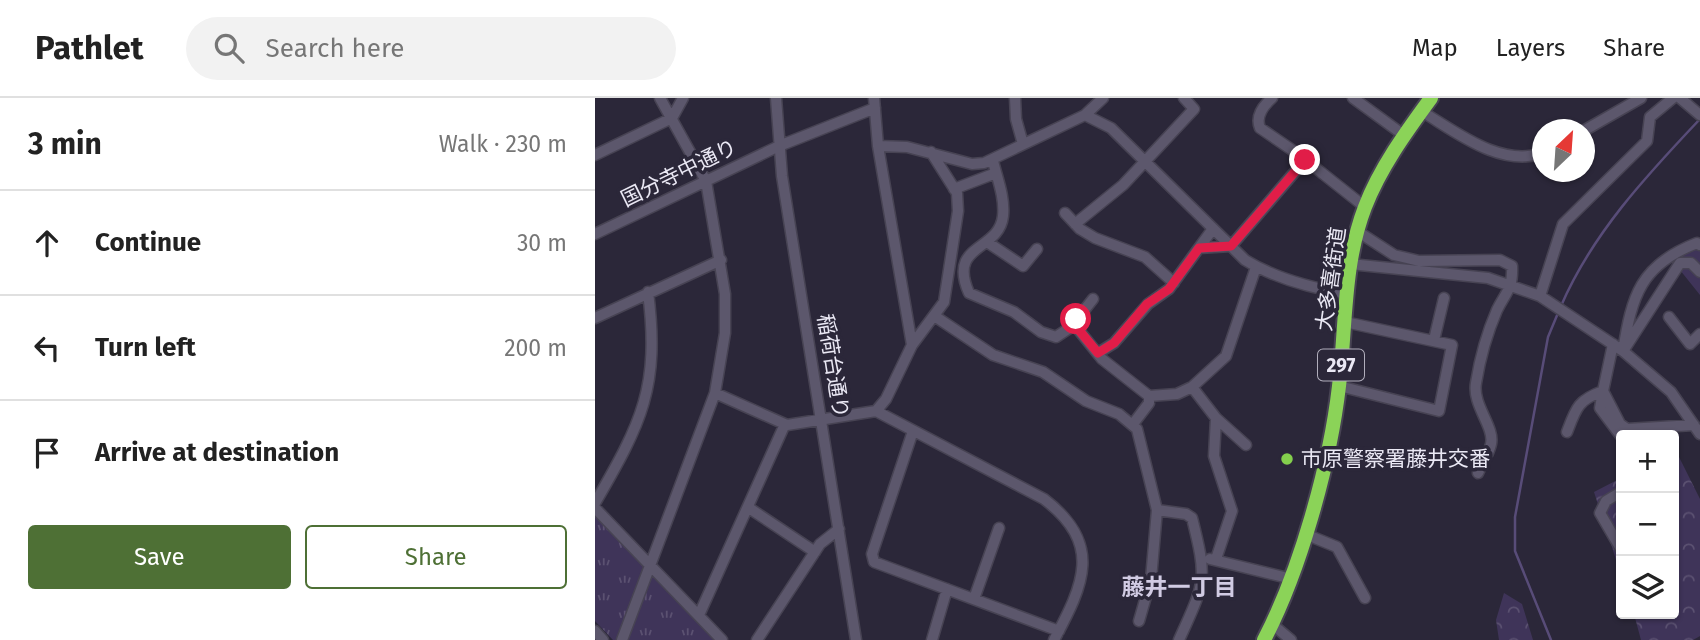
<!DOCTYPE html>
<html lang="en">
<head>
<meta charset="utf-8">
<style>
  body { margin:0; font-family:"Fira Sans","Noto Sans JP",sans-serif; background:#f2f2f2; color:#222 }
  .controls { position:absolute; right:21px; bottom:21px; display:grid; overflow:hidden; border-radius:7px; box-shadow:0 2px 5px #0004 }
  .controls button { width:63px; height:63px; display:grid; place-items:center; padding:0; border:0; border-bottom:2px solid #e0e0e0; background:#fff; color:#222; font:35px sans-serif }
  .compass { position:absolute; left:937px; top:21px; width:63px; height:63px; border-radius:50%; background:#fff; box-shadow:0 2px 5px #0004; rotate:25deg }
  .stop { position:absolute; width:21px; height:21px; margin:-16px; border:5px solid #e11d48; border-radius:50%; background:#fff }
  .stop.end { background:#e11d48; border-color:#fff; box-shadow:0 2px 7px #0008 }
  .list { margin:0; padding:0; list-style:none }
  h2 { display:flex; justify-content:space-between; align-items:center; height:91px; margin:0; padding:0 28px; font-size:30px }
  h2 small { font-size:23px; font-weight:400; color:#767676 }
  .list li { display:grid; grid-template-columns:46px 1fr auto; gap:21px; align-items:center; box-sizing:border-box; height:105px; padding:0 28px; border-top:2px solid #e0e0e0 }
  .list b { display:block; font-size:26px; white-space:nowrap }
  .list em { font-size:23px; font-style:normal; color:#767676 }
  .actions { display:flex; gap:14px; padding:21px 28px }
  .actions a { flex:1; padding:16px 0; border:2px solid #4e7035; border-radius:7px; text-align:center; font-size:24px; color:#4e7035 }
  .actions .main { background:#4e7035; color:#fff }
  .icon { flex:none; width:38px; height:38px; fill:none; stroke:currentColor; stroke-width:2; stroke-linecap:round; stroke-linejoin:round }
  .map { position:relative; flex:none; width:1105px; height:542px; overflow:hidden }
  header { display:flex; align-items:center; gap:42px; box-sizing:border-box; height:98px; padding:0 35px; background:#fff; border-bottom:2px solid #e0e0e0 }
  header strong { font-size:33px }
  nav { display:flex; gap:38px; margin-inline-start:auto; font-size:24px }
  .search { width:490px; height:63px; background:#f2f2f2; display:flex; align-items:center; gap:18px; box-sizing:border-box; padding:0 24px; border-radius:38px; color:#767676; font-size:26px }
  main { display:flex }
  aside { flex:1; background:#fff }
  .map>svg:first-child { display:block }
  .grass { fill:url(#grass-tufts) }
  .forest { fill:url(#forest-crowns) }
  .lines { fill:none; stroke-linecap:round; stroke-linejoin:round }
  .stream { stroke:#584c78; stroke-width:2.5 }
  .minor-casing { stroke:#474353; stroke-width:13 }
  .highway-casing { stroke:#474353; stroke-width:18 }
  .minor { stroke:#5c576c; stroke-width:10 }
  .highway { stroke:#8bd358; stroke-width:14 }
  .route { stroke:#e11d48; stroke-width:9 }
  .poi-dot { fill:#84cf4d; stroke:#2b2739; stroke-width:2.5 }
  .labels { text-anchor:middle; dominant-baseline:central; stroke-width:7; stroke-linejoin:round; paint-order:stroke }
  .shield { fill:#2b2739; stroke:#b1aebc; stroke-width:2 }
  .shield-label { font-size:19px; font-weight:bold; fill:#eae8f4 }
  .street-label { font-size:21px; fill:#eae8f4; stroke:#2b2739 }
  .poi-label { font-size:21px; fill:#eae8f4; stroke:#2b2739; text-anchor:start }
  .neighbourhood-label { font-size:23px; font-weight:bold; fill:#d1cbe3; stroke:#2b2739 }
</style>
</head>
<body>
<header>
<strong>Pathlet</strong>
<div class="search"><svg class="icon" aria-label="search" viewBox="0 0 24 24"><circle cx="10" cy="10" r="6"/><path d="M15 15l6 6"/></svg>Search here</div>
<nav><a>Map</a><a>Layers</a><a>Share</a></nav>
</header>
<main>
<aside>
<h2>3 min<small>Walk · 230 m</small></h2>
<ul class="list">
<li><svg class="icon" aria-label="ahead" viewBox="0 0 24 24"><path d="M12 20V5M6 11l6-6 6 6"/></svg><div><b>Continue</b></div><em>30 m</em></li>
<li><svg class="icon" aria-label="left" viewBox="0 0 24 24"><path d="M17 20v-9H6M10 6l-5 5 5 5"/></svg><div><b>Turn left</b></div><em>200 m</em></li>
<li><svg class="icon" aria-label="arrive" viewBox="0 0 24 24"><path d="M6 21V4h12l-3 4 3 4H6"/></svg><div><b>Arrive at destination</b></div></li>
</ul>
<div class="actions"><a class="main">Save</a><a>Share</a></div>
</aside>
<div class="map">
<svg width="1105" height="542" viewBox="0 0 1105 542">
  <defs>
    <pattern id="grass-tufts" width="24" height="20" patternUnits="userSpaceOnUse" patternTransform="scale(1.75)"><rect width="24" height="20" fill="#3f3459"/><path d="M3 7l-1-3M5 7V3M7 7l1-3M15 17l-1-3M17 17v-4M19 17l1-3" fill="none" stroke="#5b5171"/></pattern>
    <pattern id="forest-crowns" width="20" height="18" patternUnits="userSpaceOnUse" patternTransform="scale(1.75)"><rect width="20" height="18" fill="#3f3459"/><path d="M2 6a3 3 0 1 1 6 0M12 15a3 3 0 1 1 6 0" fill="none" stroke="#5b5171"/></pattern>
  </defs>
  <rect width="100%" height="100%" fill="#2b2739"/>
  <path class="grass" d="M0,418l119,124h-101l-18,-19z"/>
  <path class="forest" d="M1105,145v52l-24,-30 17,-20z
    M1079,349l26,52v137l-7,4h-52l-7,-26h40z
    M1026,380v97l-27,-83z
    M909,495l18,11 11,36h-34l-3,-20z"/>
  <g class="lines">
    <path class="stream" d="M966,208c31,-72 85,-130 139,-187
      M956,542l-36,-89v-34l33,-180 10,-24"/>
    <g class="minor-casing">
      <path id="minor" d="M181,0l6,78 74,464
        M279,0l4,48 34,199
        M420,0l1,21 7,25
        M677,0c-9,8 -17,18 -12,30l38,26 67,53
        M758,0l52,38
        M1085,0l20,17
        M826,13c34,20 79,57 122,42
        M490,17l26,13 134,132c31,19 66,28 102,34
        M990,32l56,-32
        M283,48l29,1 65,17 12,-1 101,-48 18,-17
        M0,57l77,-37 11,-20
        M398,63c4,17 12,36 10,55 -4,36 -56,27 -34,77l45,19 27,20 15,5 15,-10 22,-28
        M359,91l42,-16
        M470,115l15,16 15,9 50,19 29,26
        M480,126l48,-39 71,-76 -10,-11
        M762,133l37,24 25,6 81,-1 12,6c1,24 -6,25 -15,44 -10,23 -17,48 -21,73 -4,22 19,44 15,61 -2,10 -9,20 -13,29
        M0,136l184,-88 96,-38
        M392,144l36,24 14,-17
        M604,150l32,-2 74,-86
        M755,166l138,14 52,18 83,55 48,41 29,42
        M945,198l23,-72 84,-83 3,-24 23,-19
        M341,219l57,38 50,17 43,29 33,13 18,15 20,81 -6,69 -12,42
        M1074,219l21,27 10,-10
        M0,220l126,-58
        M478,225l29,36 47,37 28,-2 15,-7 34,-31 30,-89
        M839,242l10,-42
        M1018,246l-10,47 17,33 7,5 67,-4
        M1030,250l55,-85h11l9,9
        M1028,253c9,-55 17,-86 74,-108l3,2
        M503,255l16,-10 34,-39 21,-15 43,-59
        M744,288l100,25 13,-66 -107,-23
        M597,289l24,31 -2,38 18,55 -16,48
        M120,295l72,32 89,-14 168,88c59,45 40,85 10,141
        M281,313l10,-12 26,-54 32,-43 14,-91 -1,-18 -26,-41
        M621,320l30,27
        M538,326l16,-21v-7
        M318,333l-41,123 2,8 185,69
        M972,334c9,-24 11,-32 36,-41l-3,17 21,28
        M1026,394l-15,9 -6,12 21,36
        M0,405c47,-81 65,-116 53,-211
        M0,410l127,132
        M154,410l66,44
        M562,412l29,4 6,4c16,63 13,64 -13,122
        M710,436l32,13 28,51
        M615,461l82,20
        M379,501l25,-71
        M104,517l86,-191
        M677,526l19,16
        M0,533l8,9
        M27,542l93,-247 10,-60v-39l-19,-113 -46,-83
        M162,542l63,-96 19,-15
        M337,542l15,-51"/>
    </g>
    <g class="highway-casing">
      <path id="highway" d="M669,542c36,-69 66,-176 75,-254 7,-59 4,-122 26,-179 15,-39 41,-75 66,-109"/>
    </g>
    <use href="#minor" class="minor"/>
    <use href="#highway" class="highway"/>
  </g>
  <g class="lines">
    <path class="route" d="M481,221l-3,4 25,30 16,-10 33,-39 22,-15 30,-41 32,-2 74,-86"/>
  </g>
  <circle class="poi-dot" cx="692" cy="361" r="7"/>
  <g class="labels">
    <rect class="shield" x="723" y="251.5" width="46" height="31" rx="5"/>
    <g class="shield-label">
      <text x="746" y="267">297</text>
    </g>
    <g class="street-label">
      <text transform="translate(84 75) rotate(-26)">国分寺中通り</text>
      <text transform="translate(736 181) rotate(-82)">大多喜街道</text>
      <text transform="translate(238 268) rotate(81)">稲荷台通り</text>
    </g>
    <g class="poi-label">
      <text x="706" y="361">市原警察署藤井交番</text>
    </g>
    <g class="neighbourhood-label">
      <text x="584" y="489">藤井一丁目</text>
    </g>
  </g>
</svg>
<div class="controls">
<button>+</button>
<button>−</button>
<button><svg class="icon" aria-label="layers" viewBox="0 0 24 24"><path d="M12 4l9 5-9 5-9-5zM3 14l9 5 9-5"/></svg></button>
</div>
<svg class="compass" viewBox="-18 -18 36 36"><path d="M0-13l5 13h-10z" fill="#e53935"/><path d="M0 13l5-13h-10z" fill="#767676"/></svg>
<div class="stop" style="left:481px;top:221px"></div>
<div class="stop end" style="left:710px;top:62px"></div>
</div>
</main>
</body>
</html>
